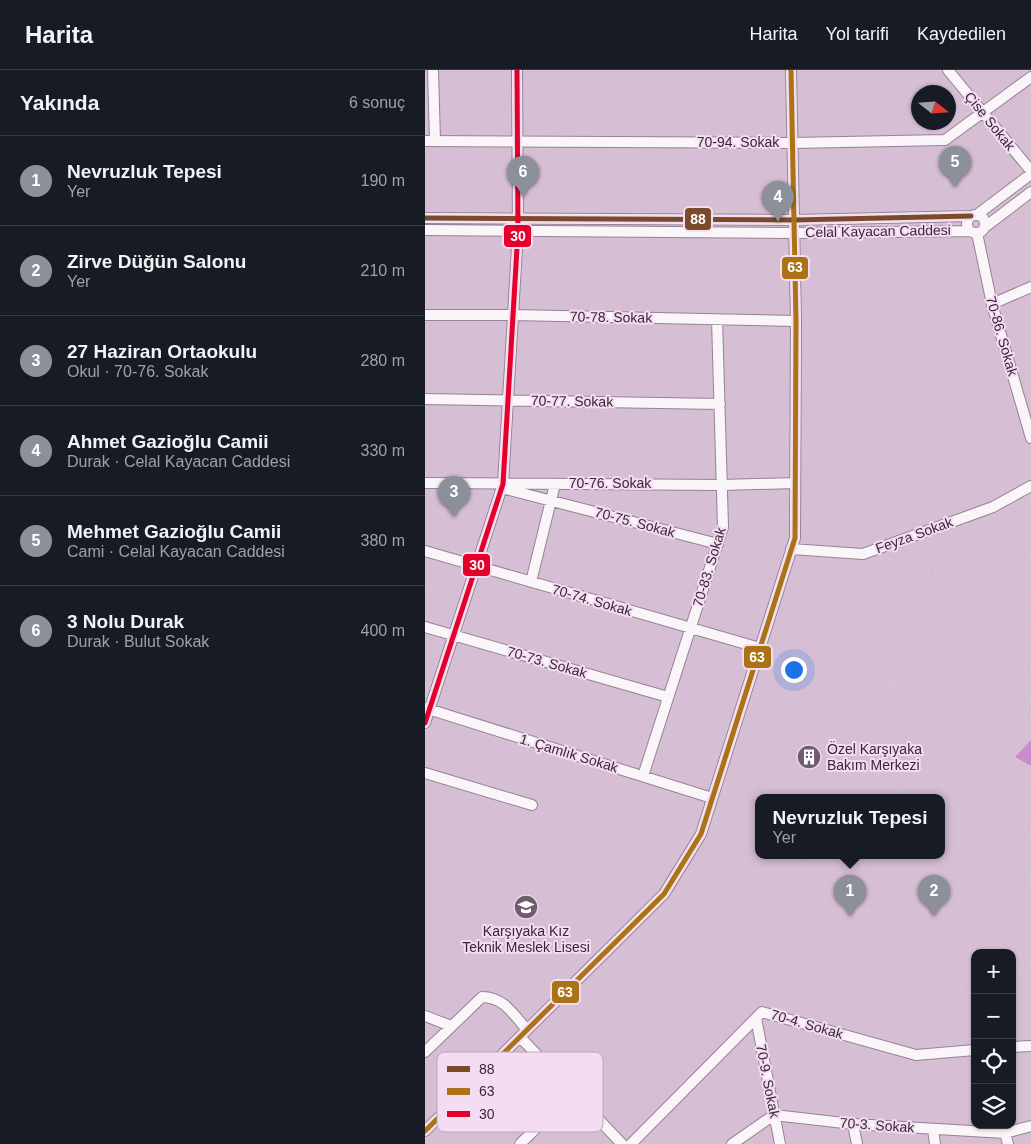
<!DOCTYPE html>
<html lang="tr">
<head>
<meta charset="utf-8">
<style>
  body { margin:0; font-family:Helvetica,sans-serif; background:#20242c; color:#f1f3f6 }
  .controls { position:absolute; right:15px; bottom:15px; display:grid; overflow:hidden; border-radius:10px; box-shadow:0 1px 4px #0004 }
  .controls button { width:45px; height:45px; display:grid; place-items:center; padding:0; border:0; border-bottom:1px solid #363941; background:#171b24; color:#f1f3f6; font:25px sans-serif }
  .compass { position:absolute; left:486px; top:15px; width:45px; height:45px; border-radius:50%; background:#171b24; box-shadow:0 1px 4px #0004; rotate:107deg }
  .you { position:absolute; left:368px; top:599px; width:18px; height:18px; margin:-12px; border:4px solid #fff; border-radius:50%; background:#1a73e8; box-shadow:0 0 0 8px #1a73e833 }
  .badge { display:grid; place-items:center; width:32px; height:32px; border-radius:50%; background:#8c9099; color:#fff; font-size:16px; font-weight:700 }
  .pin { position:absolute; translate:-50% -41px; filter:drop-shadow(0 1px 2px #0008) }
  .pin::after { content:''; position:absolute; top:26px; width:18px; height:15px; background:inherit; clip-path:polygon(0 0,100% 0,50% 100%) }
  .popup { position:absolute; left:330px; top:724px; width:190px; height:65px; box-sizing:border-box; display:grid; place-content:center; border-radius:10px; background:#171b24; filter:drop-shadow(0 1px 4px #0005); font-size:16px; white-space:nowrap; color:#9ea1a6 }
  .popup b { font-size:19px; color:#f1f3f6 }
  .popup::after { content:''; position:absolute; left:50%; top:100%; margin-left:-10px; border:10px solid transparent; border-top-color:#171b24 }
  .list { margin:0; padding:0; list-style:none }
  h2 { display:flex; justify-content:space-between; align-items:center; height:65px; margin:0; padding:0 20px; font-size:21px }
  h2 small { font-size:16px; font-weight:400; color:#9ea1a6 }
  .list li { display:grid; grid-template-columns:32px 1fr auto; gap:15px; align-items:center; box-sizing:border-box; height:90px; padding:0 20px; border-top:1px solid #363941 }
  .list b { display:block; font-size:19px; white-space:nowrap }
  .list p { margin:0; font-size:16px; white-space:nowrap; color:#9ea1a6 }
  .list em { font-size:16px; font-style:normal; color:#9ea1a6 }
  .icon { flex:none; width:28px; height:28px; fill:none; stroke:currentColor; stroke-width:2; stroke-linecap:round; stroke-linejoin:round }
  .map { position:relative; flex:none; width:606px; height:1074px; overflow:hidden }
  header { display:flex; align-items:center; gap:30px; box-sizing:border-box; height:70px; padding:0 25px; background:#171b24; border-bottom:1px solid #363941 }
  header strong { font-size:24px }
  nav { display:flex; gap:28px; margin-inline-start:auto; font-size:18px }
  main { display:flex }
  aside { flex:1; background:#171b24 }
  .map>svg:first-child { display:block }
  .water { fill:#cc8cca }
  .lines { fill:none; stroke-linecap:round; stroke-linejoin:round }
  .minor-casing { stroke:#968395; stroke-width:12 }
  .path { stroke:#d0c9d0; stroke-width:2; stroke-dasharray:4 4; stroke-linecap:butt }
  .minor { stroke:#f9f5f9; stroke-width:10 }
  .bus-1-casing { stroke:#f4ddf2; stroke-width:9 }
  .bus-2-casing { stroke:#f4ddf2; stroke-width:9 }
  .bus-3-casing { stroke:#f4ddf2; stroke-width:9 }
  .bus-1 { stroke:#7a4b2a; stroke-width:5 }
  .bus-2 { stroke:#ab7316; stroke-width:5 }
  .bus-3 { stroke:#e4002b; stroke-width:5 }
  .labels { text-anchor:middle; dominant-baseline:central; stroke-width:4; stroke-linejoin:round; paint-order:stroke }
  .street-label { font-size:14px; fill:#382738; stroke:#f4ddf2 }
  .poi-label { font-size:14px; fill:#382738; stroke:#f4ddf2; text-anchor:start }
  .key { fill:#f4ddf2; stroke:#bca6ba; stroke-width:1 }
  .key-label { font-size:14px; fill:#382738 }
  .line-badge { stroke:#f4ddf2; stroke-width:2 }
  .badge-label { font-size:14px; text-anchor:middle; font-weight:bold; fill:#fff }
</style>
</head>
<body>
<header>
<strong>Harita</strong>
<nav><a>Harita</a><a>Yol tarifi</a><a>Kaydedilen</a></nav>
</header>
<main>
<aside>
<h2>Yakında<small>6 sonuç</small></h2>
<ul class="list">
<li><span class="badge">1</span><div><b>Nevruzluk Tepesi</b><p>Yer</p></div><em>190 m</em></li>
<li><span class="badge">2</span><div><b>Zirve Düğün Salonu</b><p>Yer</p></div><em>210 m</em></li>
<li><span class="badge">3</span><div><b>27 Haziran Ortaokulu</b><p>Okul · 70-76. Sokak</p></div><em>280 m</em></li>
<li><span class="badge">4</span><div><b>Ahmet Gazioğlu Camii</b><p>Durak · Celal Kayacan Caddesi</p></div><em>330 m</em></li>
<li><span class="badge">5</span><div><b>Mehmet Gazioğlu Camii</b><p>Cami · Celal Kayacan Caddesi</p></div><em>380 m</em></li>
<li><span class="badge">6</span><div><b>3 Nolu Durak</b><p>Durak · Bulut Sokak</p></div><em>400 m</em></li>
</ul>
</aside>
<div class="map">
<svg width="606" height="1074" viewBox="0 0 606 1074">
  <rect width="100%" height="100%" fill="#d6bed5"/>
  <path class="water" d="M606,670v26l-16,-9z"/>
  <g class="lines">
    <g class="minor-casing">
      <path id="minor" d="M8,0l2,71
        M523,0l83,101
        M0,71l368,2 152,-3 86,-63
        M553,144l53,-40
        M542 154a9 9 0 1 1 18 0a9 9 0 1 1-18 0Z
        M0,148l369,2 177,-4
        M560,157l46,-35
        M0,160l370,3 175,-2
        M552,163l15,71 39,134
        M567,234l39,-17
        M0,245h88l283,6
        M0,329l295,5
        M0,413l297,2 73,-2
        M77,418l216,56
        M366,479l72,5 130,-47 38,-21
        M0,481l335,97
        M106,512l24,-98
        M0,557l243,70
        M0,638l287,90
        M0,653l78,-239 15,-253 -1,-161
        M0,703l107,32
        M218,706l80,-249 -6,-208
        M0,946l26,10
        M331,948l24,126
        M95,967l102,107
        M587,977l19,-1
        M0,982l57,-55c22,0 32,18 45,33
        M428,1054l4,20
        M508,1059l2,15
        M0,1061l239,-237 37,-60 94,-296 1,-217 -5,-251
        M580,1063l3,11
        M95,1074l53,-52
        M206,1074l131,-132 154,43 59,-5
        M307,1074l42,-29 79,9 152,9 26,-7"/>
    </g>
    <path class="path" d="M575,463c8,-14 15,-17 31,-19
      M565,468c14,-7 27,-8 41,-3
      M455,488l103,24 48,24
      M606,490l-42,-22 -14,2 -26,10 -17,10 -15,47 70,7 20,27 19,-2 5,3
      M537,507l8,-20 15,-18
      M460,532l30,10
      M485,558l29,10 29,3 22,15 33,7 8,7
      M445,568l34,12 1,5 54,4 28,20 16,6 28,19
      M433,601l36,13 23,-77
      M470,610l50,-3 49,26 37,26
      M469,634v-20c43,14 84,30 118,61l19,-45
      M462,685l7,-51c49,21 89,55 137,75
      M451,711l43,16
      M443,727l19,-42 31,11 113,67
      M290,753l44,20
      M358,785l81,40 9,34
      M509,785l58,44 39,-16c-9,-40 -55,-60 -90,-76
      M378,794l10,-9
      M264,801l28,16 70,53 112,51 43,2 33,-9
      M587,902l19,-8"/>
    <use href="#minor" class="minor"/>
    <g class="bus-1-casing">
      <path id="bus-1" d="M0,148l369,2 177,-4"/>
    </g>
    <g class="bus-2-casing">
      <path id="bus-2" d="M0,1061l239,-237 37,-60 94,-296 1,-217 -5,-251"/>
    </g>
    <g class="bus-3-casing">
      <path id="bus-3" d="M0,653l78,-239 15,-253 -1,-161"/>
    </g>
    <use href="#bus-1" class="bus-1"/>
    <use href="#bus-2" class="bus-2"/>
    <use href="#bus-3" class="bus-3"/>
  </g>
  <defs>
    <g id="building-disc" transform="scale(1.25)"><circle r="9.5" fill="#6f5c6f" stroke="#f4ddf2"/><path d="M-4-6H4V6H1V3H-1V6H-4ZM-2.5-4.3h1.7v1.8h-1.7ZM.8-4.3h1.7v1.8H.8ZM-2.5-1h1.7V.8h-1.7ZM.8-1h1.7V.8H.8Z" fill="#fff"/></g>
    <g id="school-disc" transform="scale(1.25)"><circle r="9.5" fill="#6f5c6f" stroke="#f4ddf2"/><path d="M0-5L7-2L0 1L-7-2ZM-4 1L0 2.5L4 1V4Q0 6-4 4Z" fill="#fff"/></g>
  </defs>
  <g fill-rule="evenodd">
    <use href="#building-disc" x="384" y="687"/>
    <use href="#school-disc" x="101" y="837"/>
  </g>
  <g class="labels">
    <g class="street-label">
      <text transform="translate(565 51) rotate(51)">Çise Sokak</text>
      <text x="313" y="72">70-94. Sokak</text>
      <text transform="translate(453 161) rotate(-1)">Celal Kayacan Caddesi</text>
      <text transform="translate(186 247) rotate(1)">70-78. Sokak</text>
      <text transform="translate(577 266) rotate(74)">70-86. Sokak</text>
      <text transform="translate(147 331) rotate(1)">70-77. Sokak</text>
      <text x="185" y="413">70-76. Sokak</text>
      <text transform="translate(210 452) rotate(15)">70-75. Sokak</text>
      <text transform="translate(489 465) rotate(-20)">Feyza Sokak</text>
      <text transform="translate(284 497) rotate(-73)">70-83. Sokak</text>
      <text transform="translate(167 530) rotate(16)">70-74. Sokak</text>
      <text transform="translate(122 592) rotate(16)">70-73. Sokak</text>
      <text transform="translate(144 683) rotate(17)">1. Çamlık Sokak</text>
      <text transform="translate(382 954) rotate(16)">70-4. Sokak</text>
      <text transform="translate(343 1011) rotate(79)">70-9. Sokak</text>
      <text transform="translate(452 1055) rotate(4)">70-3. Sokak</text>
    </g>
    <g class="poi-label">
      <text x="402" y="679">Özel Karşıyaka<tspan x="402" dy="16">Bakım Merkezi</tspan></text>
      <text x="101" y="861" text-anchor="middle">Karşıyaka Kız<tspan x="101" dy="16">Teknik Meslek Lisesi</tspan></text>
    </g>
  </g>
  <rect x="12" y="982" width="166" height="80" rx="8" class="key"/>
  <rect x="22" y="996" width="23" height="6" fill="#7a4b2a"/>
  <rect x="22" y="1018" width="23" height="7" fill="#ab7316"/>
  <rect x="22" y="1041" width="23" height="6" fill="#e4002b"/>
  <g class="key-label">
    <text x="54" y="1004">88</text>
    <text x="54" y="1026">63</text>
    <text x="54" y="1049">30</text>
  </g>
  <g class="line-badge">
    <rect x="259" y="137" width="28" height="24" rx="5" fill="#7a4b2a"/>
    <rect x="78" y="154" width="29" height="24" rx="5" fill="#e4002b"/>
    <rect x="356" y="186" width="28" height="24" rx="5" fill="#ab7316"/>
    <rect x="37" y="483" width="29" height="24" rx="5" fill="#e4002b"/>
    <rect x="318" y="575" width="29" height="24" rx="5" fill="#ab7316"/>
    <rect x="126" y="910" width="29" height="24" rx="5" fill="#ab7316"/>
  </g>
  <g class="badge-label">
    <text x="273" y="154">88</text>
    <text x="93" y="171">30</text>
    <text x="370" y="202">63</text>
    <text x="52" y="500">30</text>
    <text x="332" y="592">63</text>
    <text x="140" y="927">63</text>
  </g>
</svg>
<div class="controls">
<button>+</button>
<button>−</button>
<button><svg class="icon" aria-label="locate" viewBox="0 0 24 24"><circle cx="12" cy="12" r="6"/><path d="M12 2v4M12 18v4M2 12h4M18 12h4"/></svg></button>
<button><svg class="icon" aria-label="layers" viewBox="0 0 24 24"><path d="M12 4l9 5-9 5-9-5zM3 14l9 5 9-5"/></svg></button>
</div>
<svg class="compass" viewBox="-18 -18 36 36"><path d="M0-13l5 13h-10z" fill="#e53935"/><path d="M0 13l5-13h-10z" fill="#9ea1a6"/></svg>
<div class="you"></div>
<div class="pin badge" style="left:425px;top:846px">1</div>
<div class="popup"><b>Nevruzluk Tepesi</b>Yer</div>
<div class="pin badge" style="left:509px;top:846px">2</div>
<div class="pin badge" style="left:29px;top:447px">3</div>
<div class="pin badge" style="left:353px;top:152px">4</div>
<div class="pin badge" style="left:530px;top:117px">5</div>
<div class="pin badge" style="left:98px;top:127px">6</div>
</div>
</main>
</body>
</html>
